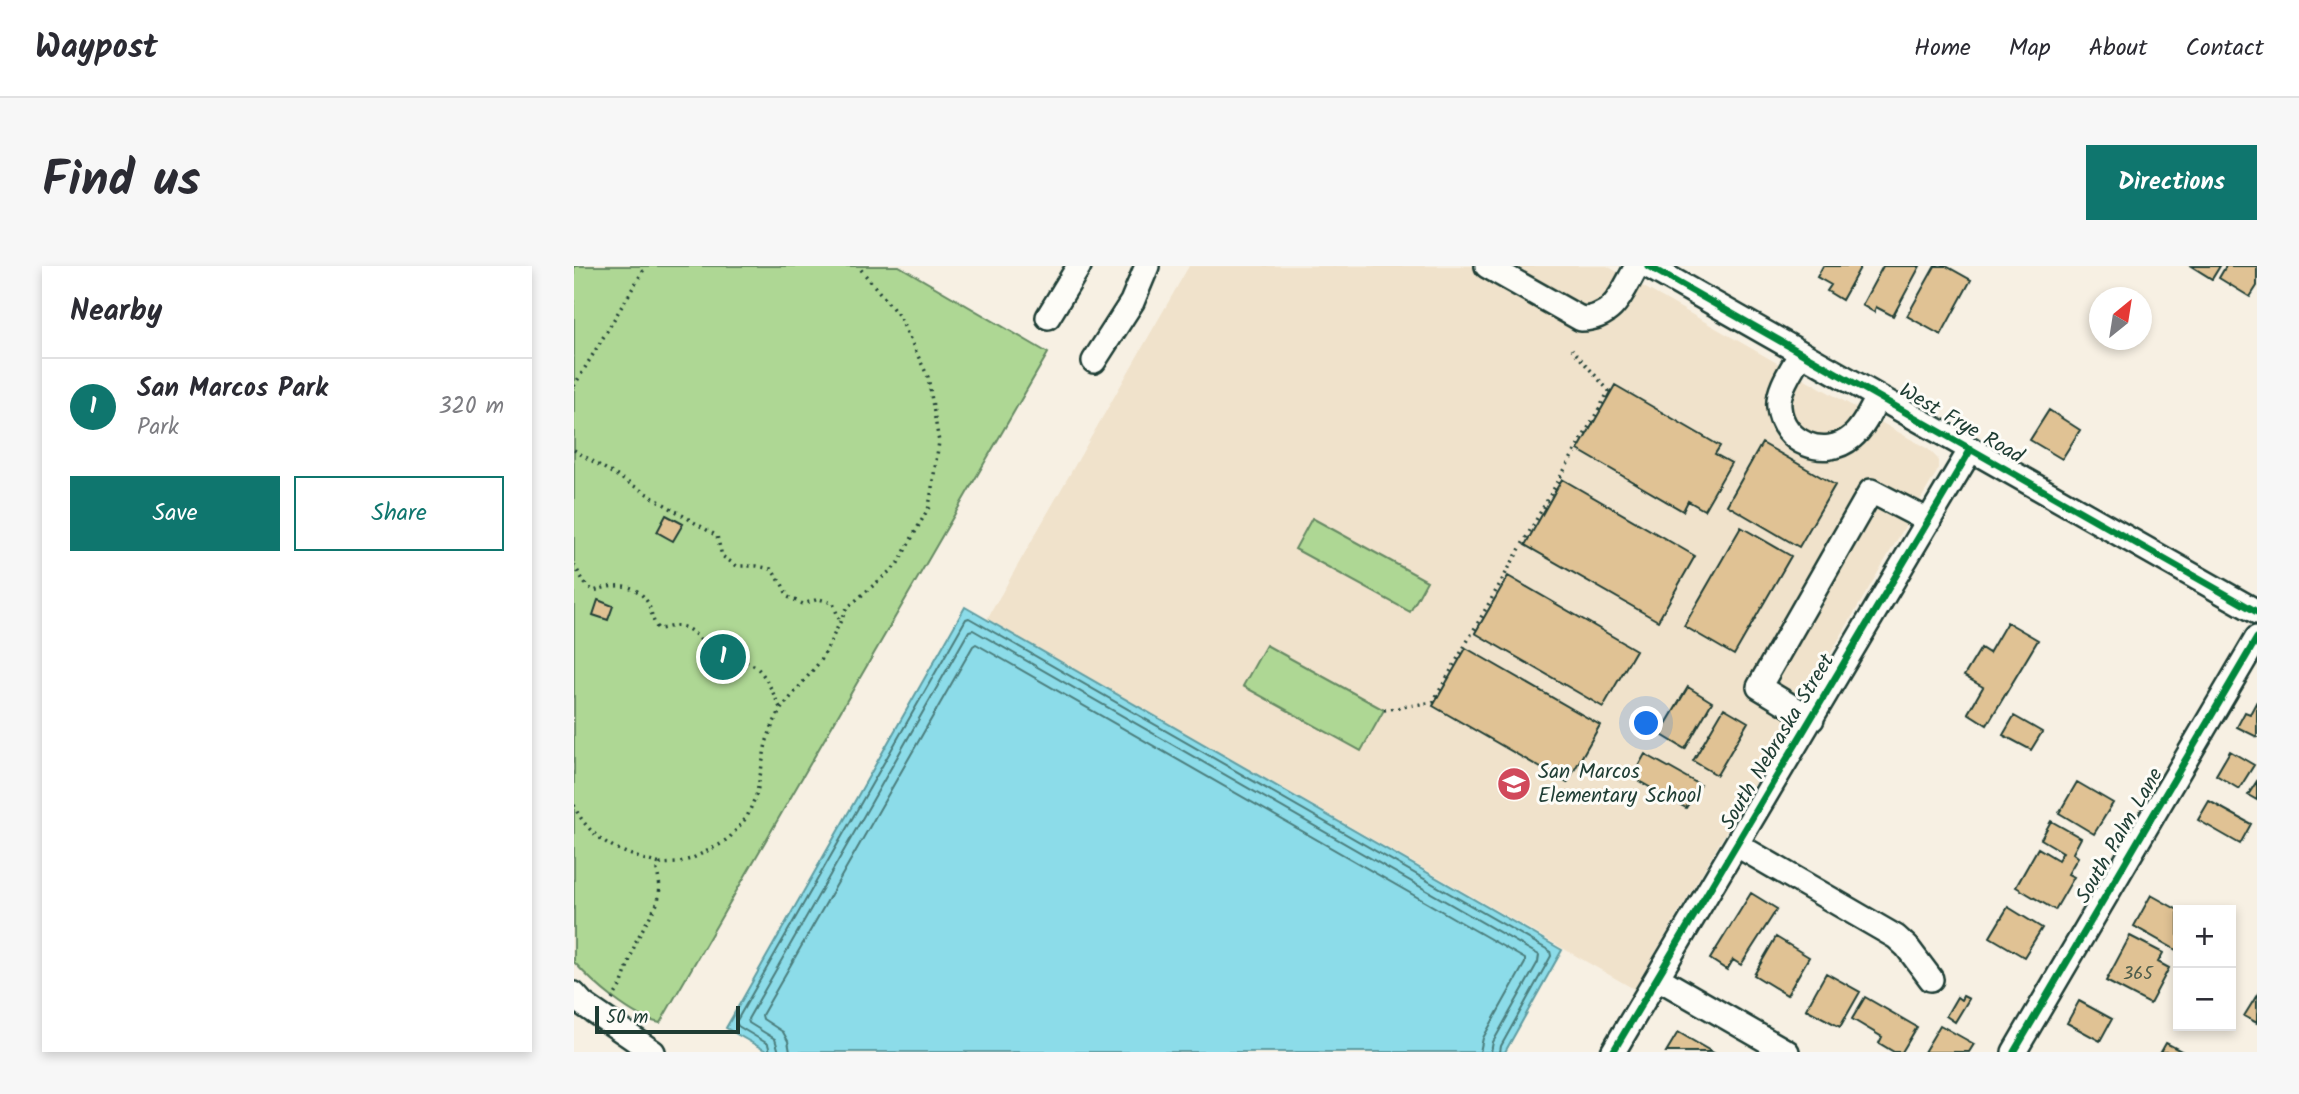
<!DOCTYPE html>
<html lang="en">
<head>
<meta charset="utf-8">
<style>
  body { margin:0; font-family:Kalam,sans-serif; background:#f7f7f7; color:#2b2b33 }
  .controls { position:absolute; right:21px; bottom:21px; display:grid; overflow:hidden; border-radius:0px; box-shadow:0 4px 10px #0003 }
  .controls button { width:63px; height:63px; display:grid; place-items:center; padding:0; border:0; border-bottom:2px solid #e1e1e2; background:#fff; color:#2b2b33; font:35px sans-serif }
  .compass { position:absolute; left:1515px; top:21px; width:63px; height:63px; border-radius:50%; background:#fff; box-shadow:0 4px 10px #0003; rotate:30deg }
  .scale { position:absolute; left:21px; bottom:18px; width:145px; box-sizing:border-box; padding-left:7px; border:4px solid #1f3d34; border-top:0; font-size:19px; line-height:24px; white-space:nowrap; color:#1f3d34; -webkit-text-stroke:5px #fdfcf7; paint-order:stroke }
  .you { position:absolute; left:1073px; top:458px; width:24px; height:24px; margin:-18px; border:5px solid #fff; border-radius:50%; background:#1a73e8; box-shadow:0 0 0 10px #1a73e833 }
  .badge { display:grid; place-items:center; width:46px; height:46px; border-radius:50%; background:#0f766e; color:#fff; font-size:23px; font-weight:700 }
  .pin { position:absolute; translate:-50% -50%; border:4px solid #fff; box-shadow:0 2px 7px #0006 }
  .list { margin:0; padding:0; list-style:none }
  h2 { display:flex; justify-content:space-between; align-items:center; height:91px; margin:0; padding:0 28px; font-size:30px }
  h2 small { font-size:23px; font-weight:400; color:#7c7c81 }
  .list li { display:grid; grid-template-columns:46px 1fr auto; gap:21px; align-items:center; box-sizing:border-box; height:98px; padding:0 28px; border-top:2px solid #e1e1e2 }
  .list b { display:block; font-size:26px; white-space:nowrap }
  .list p { margin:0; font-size:23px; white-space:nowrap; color:#7c7c81 }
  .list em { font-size:23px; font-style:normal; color:#7c7c81 }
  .actions { display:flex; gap:14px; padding:21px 28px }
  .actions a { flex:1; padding:16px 0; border:2px solid #0f766e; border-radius:0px; text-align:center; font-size:24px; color:#0f766e }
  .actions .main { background:#0f766e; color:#fff }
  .map { position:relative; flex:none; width:1683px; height:786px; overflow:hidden; border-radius:0px }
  header { display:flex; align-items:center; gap:42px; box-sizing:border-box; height:98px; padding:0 35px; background:#fff; border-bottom:2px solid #e1e1e2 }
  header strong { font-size:33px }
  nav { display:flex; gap:38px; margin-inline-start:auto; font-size:24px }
  .intro { display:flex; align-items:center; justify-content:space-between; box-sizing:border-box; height:168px; padding:0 42px }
  h1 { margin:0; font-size:49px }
  .button { padding:18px 32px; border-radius:0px; background:#0f766e; color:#fff; font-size:24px; font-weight:700 }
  main { display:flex; gap:42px; padding:0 42px }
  aside { flex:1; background:#fff; border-radius:0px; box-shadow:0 4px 10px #0003 }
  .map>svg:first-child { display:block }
  .built { fill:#f0e2cb }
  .green { fill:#aed794; stroke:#668a64; stroke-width:2 }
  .water { fill:#8cdce9; stroke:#609ca1; stroke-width:2 }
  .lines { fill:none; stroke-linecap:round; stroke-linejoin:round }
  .shore { stroke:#4b7d7c; stroke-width:2 }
  .building { fill:#e0c294; stroke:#1f3d34; stroke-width:2 }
  .minor-casing { stroke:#1f3d34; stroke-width:28 }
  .path { stroke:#1f3d34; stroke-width:3.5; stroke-dasharray:2 5; stroke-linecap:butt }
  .minor { stroke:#fdfcf7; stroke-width:23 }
  .cycleway-casing { stroke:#fdfcf7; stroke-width:11 }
  .cycleway { stroke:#00873e; stroke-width:7 }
  .labels { text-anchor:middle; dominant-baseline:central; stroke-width:6; stroke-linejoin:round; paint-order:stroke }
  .number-label { font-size:18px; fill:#4f5e4c }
  .street-label { font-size:21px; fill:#1f3d34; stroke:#fdfcf7 }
  .poi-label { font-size:21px; fill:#1f3d34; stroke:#fdfcf7; text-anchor:start }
</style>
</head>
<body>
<header>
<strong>Waypost</strong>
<nav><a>Home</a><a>Map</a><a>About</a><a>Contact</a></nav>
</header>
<div class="intro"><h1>Find us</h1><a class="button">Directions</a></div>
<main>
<aside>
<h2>Nearby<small></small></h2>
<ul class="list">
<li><span class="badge">1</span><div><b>San Marcos Park</b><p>Park</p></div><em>320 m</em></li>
</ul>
<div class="actions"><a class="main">Save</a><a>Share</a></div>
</aside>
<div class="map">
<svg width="1683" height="786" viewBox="0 0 1683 786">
  <rect width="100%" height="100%" fill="#f7f0e3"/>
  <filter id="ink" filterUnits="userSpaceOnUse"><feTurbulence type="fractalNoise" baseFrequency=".0143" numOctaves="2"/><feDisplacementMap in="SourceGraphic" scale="14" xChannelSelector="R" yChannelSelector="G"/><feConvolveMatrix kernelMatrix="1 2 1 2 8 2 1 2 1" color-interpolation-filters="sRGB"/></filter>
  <g filter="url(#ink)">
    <path class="built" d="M615,0h418l321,183 10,10v11l-304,519 -647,-370z"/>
    <path class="green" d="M0,0h325l149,87 -388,670c-28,-5 -67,-40 -86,-61z
      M738,252l115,63 -17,31 -115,-63z
      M692,379l118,65 -23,41 -118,-65z"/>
    <path class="water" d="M391,341l597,343 -57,102h-737l-42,-24z"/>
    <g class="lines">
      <path class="shore" d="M196,786l-2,-8 -30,-18 -2,-4 230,-403 3,-1 581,333 1,5 -50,90 -1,6
        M205,786l-4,-13 -26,-16 -1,-4 221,-388 4,-1 566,325 -1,7 -45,80 -2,10
        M216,786l-2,-11 -5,-9 -20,-13 -1,-4 211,-369 3,-2 549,315v4l-42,75 -3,14"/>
    </g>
    <path class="building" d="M1249,0h38l-19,34 -15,-9 4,-6 -14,-8z
      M1309,0h37l-27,50 -17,-9 -2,5 -12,-7z
      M1361,0h11l25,14 -30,55 -34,-19z
      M1617,0h29l-8,13z
      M1652,0h31v20l-7,11 -31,-19z
      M1041,119l105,61 -5,8 16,9 -27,47 -16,-9 -5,10 -105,-61z
      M1475,144l31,20 -18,29 -32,-19z
      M1188,177l73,42 -36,62 -72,-42z
      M988,213l133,77 -37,65 -133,-76z
      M92,249l17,9 -10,17 -16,-9z
      M1167,261l50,29 -57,99 -50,-29z
      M934,310l128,74 -33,57 -128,-74z
      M24,334l15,6 -5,14 -15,-5z
      M1433,356l31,18 -51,85 -19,-12 15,-26 -19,-11 17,-28 8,5z
      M892,382l134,77 -33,58 -134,-77z
      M1114,421l24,15 -27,47 -25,-15z
      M1683,435v36l-20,-10 8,-15 5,2z
      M1150,442l24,14 -31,53 -24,-14z
      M1440,450l28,16 -11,18 -28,-15z
      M1656,485l24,14 -15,24 -23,-14z
      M1071,488l55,31 -14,23 -54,-31z
      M1683,515v19l-9,-5z
      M1503,516l36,21 -19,31 -35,-21z
      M1635,535l42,23 -11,20 -42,-24z
      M1477,555l30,17 -8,15 5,4 -10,17 6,3 -19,33 -39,-23 22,-39 20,12 5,-8 -22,-13z
      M1177,627l26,16 -36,56 -8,-5 -6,10 -17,-11z
      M1577,629l27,15v41l-44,-25z
      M1434,641l34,21 -18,29 -34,-20z
      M1556,670l33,17 -5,9 11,6 -19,36 -44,-23z
      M1202,671l33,20 -22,38 -33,-20z
      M1252,707l34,19 -20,35 -34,-18z
      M1683,729v28l-13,-7z
      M1389,730l6,3 -14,23 -9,-6 11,-19 4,3z
      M1291,731l52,30 -15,25h-8l-15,-9 3,-6 -30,-18z
      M1505,735l33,18 -12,22 -33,-18z
      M1366,759l34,19 -5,8h-45z
      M1104,766l34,20h-46z
      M1592,777l17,9h-22z"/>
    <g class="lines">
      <g class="minor-casing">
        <path id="minor" d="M913,0l94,53c34,-1 41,-27 56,-53
          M1074,0l609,346
          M474,51l31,-51
          M1227,87c-8,15 -24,36 -22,54 3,36 46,53 73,30 12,-10 19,-27 26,-40
          M520,95l38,-59 15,-36
          M1238,453l-53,-32 112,-196 58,30
          M1163,579l159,92 11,10 24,32
          M1084,712l129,74
          M0,728l9,10 70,48
          M1039,786l358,-603
          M1440,786l243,-414"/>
      </g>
      <path class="path" d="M0,120l72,-120
        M0,184l143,86 5,20 15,10h20l14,3 11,15 6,13 15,7 16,-5 14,4 6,16
        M0,299l12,20 8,6c20,-7 41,-10 54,12 4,9 4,18 10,26 7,0 14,-4 21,-3 16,2 26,21 37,31 7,6 17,4 25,4 23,1 31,33 40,48
        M810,444l49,-8 176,-311 -37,-42
        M0,539c15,36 51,50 87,59
        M38,734l10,-17 14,-42 22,-39 2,-15 -3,-17 4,-6 15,-1 15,-4 28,-14 11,-8 17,-20 10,-24 9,-50 7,-19 8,-15 41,-50 25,-51 50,-43 32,-58 10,-65 -11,-65 -29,-61 -41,-50"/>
      <use href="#minor" class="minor"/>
      <g class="cycleway-casing">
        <path id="cycleway" d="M1074,0l609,346
          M1039,786l358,-603
          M1440,786l243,-414"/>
      </g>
      <use href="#cycleway" class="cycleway"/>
    </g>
  </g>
  <defs>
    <g id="school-disc" transform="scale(1.75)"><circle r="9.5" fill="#d1495b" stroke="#fdfcf7"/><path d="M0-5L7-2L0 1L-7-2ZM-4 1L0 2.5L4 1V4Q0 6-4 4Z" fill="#fff"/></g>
  </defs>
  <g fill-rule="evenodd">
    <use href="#school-disc" x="940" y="518"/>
  </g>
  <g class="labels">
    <g class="number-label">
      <text x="1564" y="708">365</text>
    </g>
    <g class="street-label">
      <text transform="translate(1387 158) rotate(30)">West Frye Road</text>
      <text transform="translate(1204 476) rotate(-59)">South Nebraska Street</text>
      <text transform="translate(1546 570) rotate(-60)">South Palm Lane</text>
    </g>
    <g class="poi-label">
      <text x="964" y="506">San Marcos<tspan x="964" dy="24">Elementary School</tspan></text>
    </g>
  </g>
</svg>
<div class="controls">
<button>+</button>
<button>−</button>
</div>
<svg class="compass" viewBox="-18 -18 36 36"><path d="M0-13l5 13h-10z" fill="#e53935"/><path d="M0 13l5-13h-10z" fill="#7c7c81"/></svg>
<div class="scale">50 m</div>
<div class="you"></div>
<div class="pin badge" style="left:149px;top:391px">1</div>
</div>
</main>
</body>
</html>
